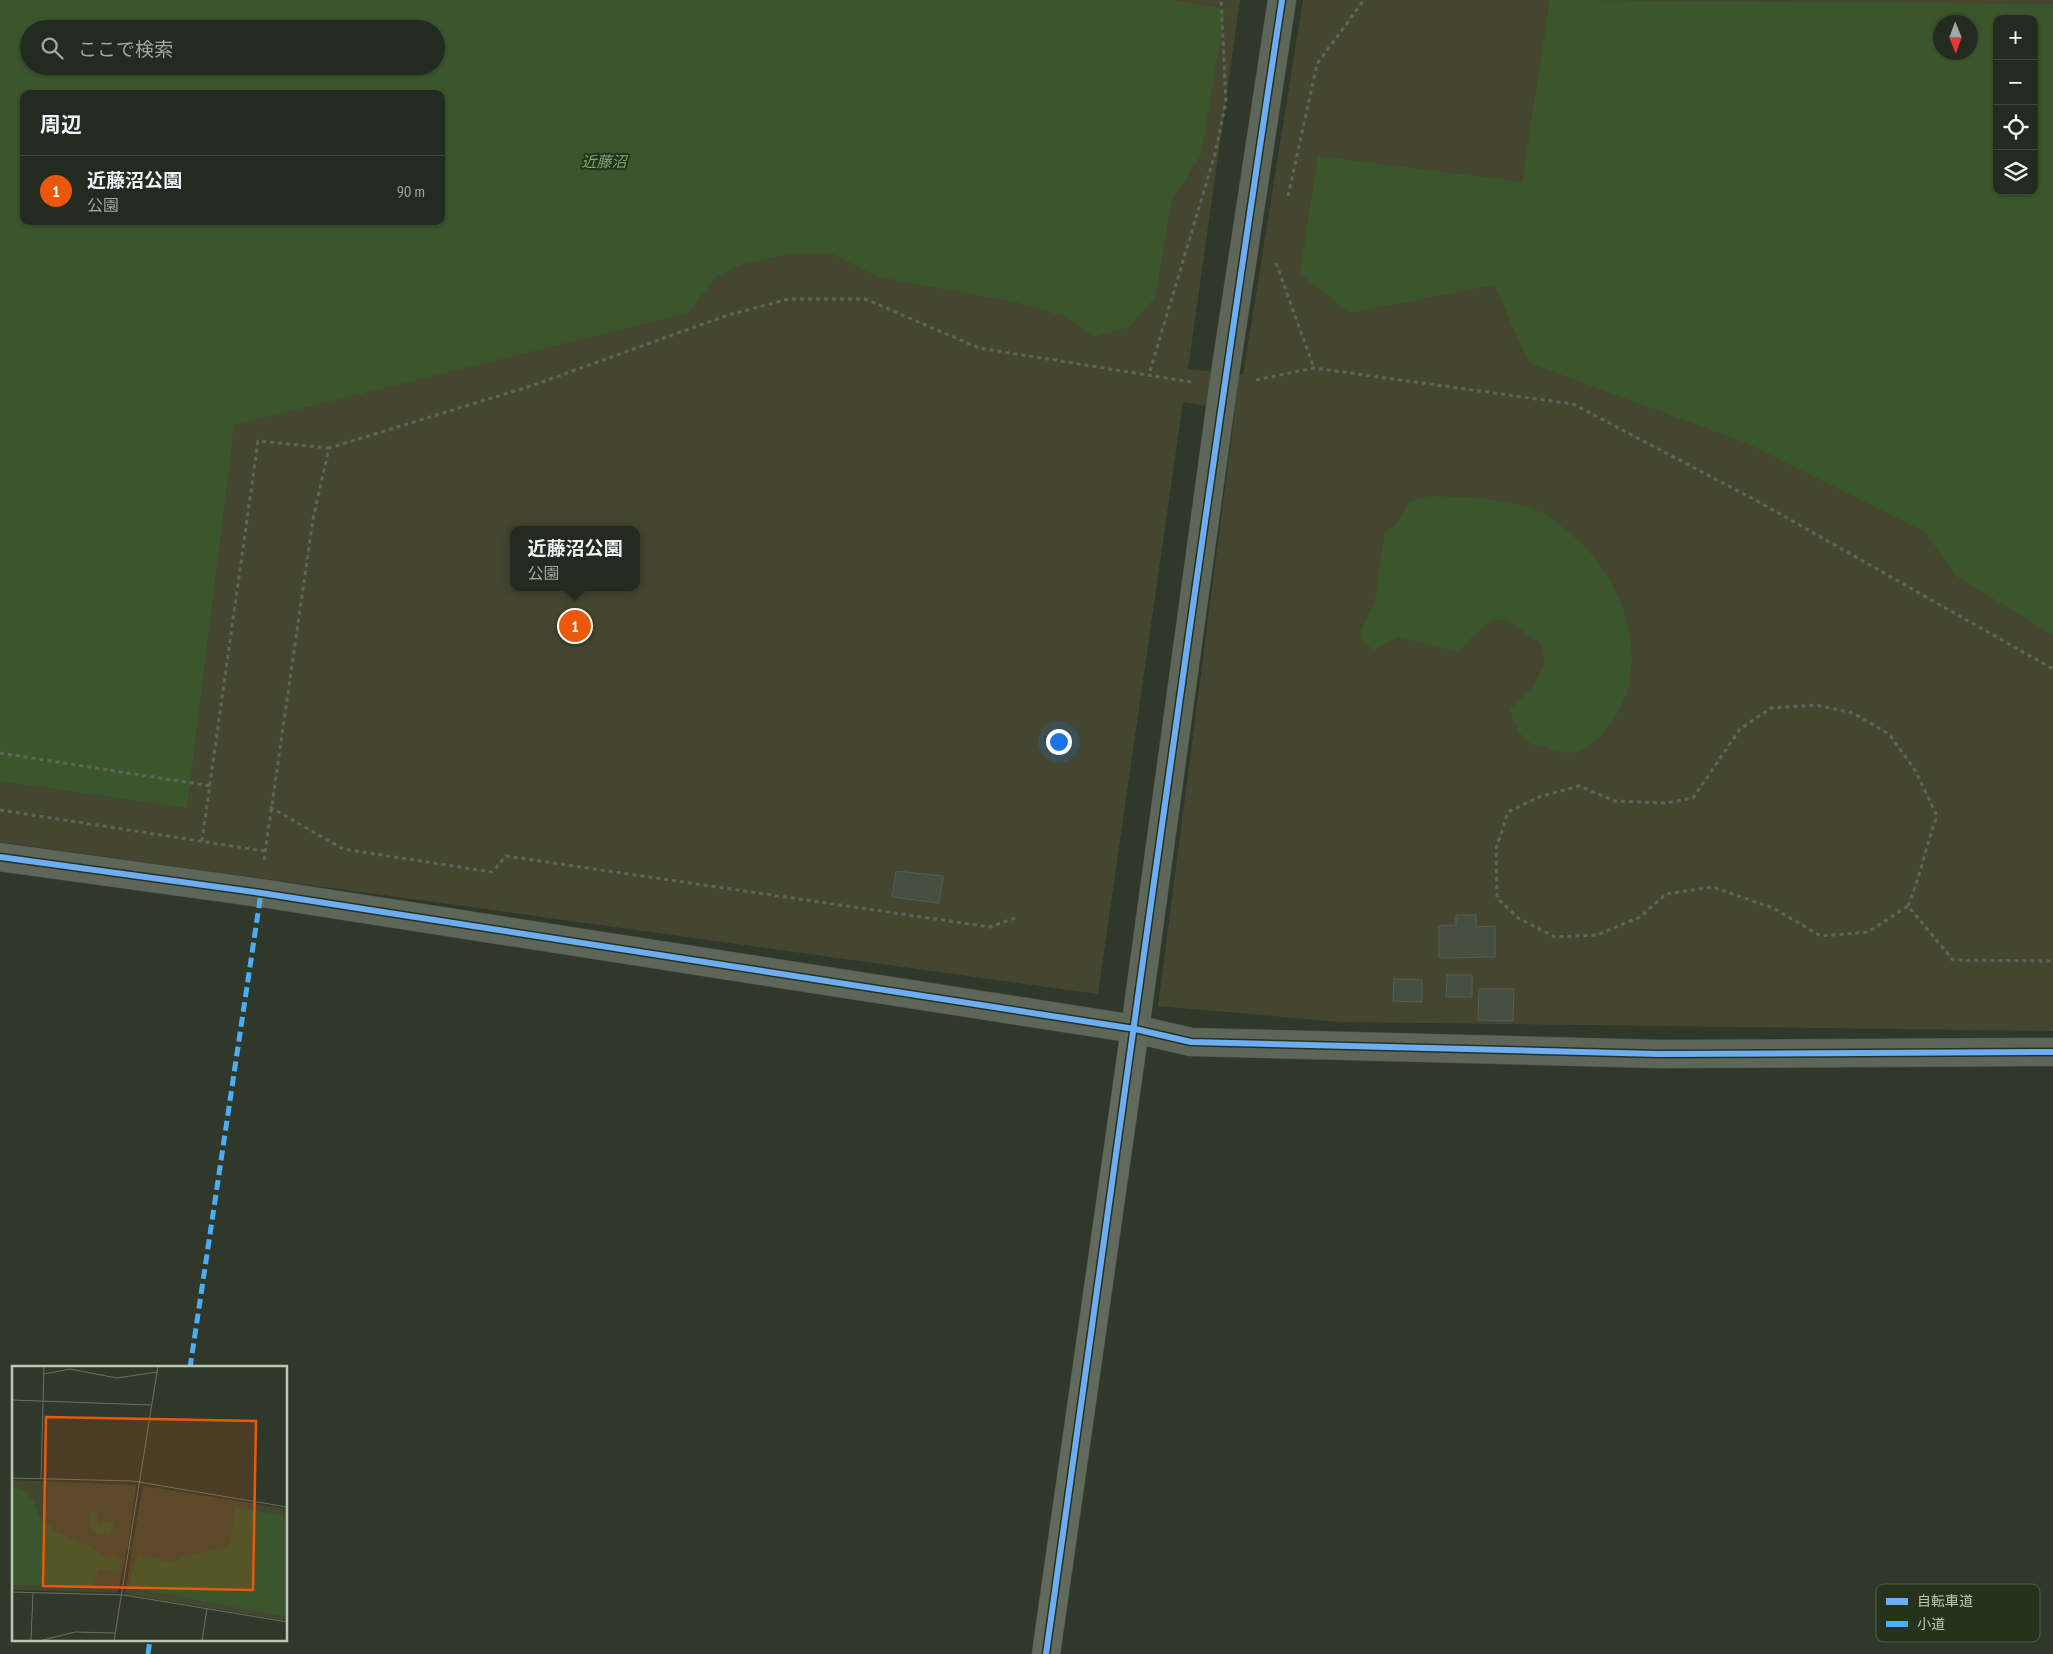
<!DOCTYPE html>
<html lang="ja">
<head>
<meta charset="utf-8">
<style>
  body { margin:0; font-family:"PT Sans Narrow","Noto Sans JP",sans-serif; background:#2b3229; color:#f1f3f6 }
  .controls { position:absolute; right:15px; top:15px; display:grid; overflow:hidden; border-radius:10px; box-shadow:0 1px 4px #0004 }
  .controls button { width:45px; height:45px; display:grid; place-items:center; padding:0; border:0; border-bottom:1px solid #40463e; background:#232a20; color:#f1f3f6; font:25px sans-serif }
  .compass { position:absolute; left:1933px; top:15px; width:45px; height:45px; border-radius:50%; background:#232a20; box-shadow:0 1px 4px #0004; rotate:179deg }
  .you { position:absolute; left:1058px; top:741px; width:18px; height:18px; margin:-12px; border:4px solid #fff; border-radius:50%; background:#1a73e8; box-shadow:0 0 0 8px #1a73e833 }
  .badge { display:grid; place-items:center; width:32px; height:32px; border-radius:50%; background:#ea580c; color:#fff; font-size:16px; font-weight:700 }
  .pin { position:absolute; translate:-50% -50%; border:2px solid #fff; box-shadow:0 1px 5px #0006 }
  .popup { position:absolute; left:510px; top:526px; width:130px; height:65px; box-sizing:border-box; display:grid; place-content:center; border-radius:10px; background:#232a20; filter:drop-shadow(0 1px 4px #0005); font-size:16px; white-space:nowrap; color:#a3a7a5 }
  .popup b { font-size:19px; color:#f1f3f6 }
  .popup::after { content:''; position:absolute; left:50%; top:100%; margin-left:-10px; border:10px solid transparent; border-top-color:#232a20 }
  .list { margin:0; padding:0; list-style:none }
  h2 { display:flex; justify-content:space-between; align-items:center; height:65px; margin:0; padding:0 20px; font-size:21px }
  h2 small { font-size:16px; font-weight:400; color:#a3a7a5 }
  .list li { display:grid; grid-template-columns:32px 1fr auto; gap:15px; align-items:center; box-sizing:border-box; height:70px; padding:0 20px; border-top:1px solid #40463e }
  .list b { display:block; font-size:19px; white-space:nowrap }
  .list p { margin:0; font-size:16px; white-space:nowrap; color:#a3a7a5 }
  .list em { font-size:16px; font-style:normal; color:#a3a7a5 }
  .icon { flex:none; width:28px; height:28px; fill:none; stroke:currentColor; stroke-width:2; stroke-linecap:round; stroke-linejoin:round }
  .map { position:relative; flex:none; width:2053px; height:1654px; overflow:hidden }
  .search { position:absolute; background:#232a20; box-shadow:0 1px 4px #0004; left:20px; top:20px; width:425px; height:55px; display:flex; align-items:center; gap:12px; box-sizing:border-box; padding:0 18px; border-radius:28px; color:#a3a7a5; font-size:19px }
  .panel { position:absolute; background:#232a20; box-shadow:0 1px 4px #0004; left:20px; top:90px; width:425px; height:135px; border-radius:10px }
  .map>svg:first-child { display:block }
  .green { fill:#454630; fill-rule:evenodd }
  .water { fill:#3b552d; fill-rule:evenodd }
  .building { fill:#464e41; stroke:#575f52 }
  .lines { fill:none; stroke-linecap:round; stroke-linejoin:round }
  .street-casing { stroke:#4c5348; stroke-width:29 }
  .secondary-casing { stroke:#4c5348; stroke-width:29 }
  .path { stroke:#5f665a; stroke-width:3; stroke-dasharray:4 4; stroke-linecap:butt }
  .street { stroke:#5e665a; stroke-width:28 }
  .secondary { stroke:#626a5e; stroke-width:28 }
  .quiet { stroke:#49aef6; stroke-width:5; stroke-dasharray:10 5; stroke-linecap:butt }
  .cycleway-casing { stroke:#25331d; stroke-width:9 }
  .cycleway { stroke:#6dadf4; stroke-width:6 }
  .labels { text-anchor:middle; dominant-baseline:central; stroke-width:4; stroke-linejoin:round; paint-order:stroke }
  .water-label { font-size:15px; font-style:italic; fill:#82a86d; stroke:#25331d }
  .inset-road { fill:none; stroke:#677261; stroke-width:1 }
  .view { fill:#e8590c; fill-opacity:0.15; stroke:#e8590c; stroke-width:2.5 }
  .inset-edge { fill:none; stroke:#bbc9b4; stroke-width:2.5 }
  .key { fill:#25331d; stroke:#52604a; stroke-width:1 }
  .key-label { font-size:14px; fill:#bbc9b4 }
</style>
</head>
<body>
<div class="map">
<svg width="2053" height="1654" viewBox="0 0 2053 1654">
  <rect width="100%" height="100%" fill="#2f382a"/>
  <path class="green" d="M0,0h1240l-52,369 55,6 60,-375h750v1031l-713,-9 -182,-16 77,-595 -52,-9 -85,592 -1098,-152zM1997,19h37v172h-37zM1940,22h30v30h-30zM29,29h407v37h-407zM24,94h417v127h-417zM514,530h122v57h-122z"/>
  <path class="water" d="M0,0h1171l54,9 -24,146 -30,46 -16,97 -26,29 -35,10 -30,-21 -50,-14 -136,-25 -46,-23 -40,-1 -51,12 -26,12 -26,36 -455,112 -47,383 -187,-27zM29,29h407v37h-407zM24,94h417v127h-417z
    M1550,0l503,4v631l-97,-59 -31,-44 -179,-89 -217,-80 -35,-78 -144,28 -50,-39 18,-118 204,26zM1997,19h37v172h-37zM1940,22h30v30h-30z
    M1429,496c40,1 79,1 116,18 8,4 15,11 21,16 60,46 93,142 37,203 -18,21 -34,25 -60,14 -5,-1 -11,-2 -15,-5 -8,-6 -16,-23 -18,-33l22,-22 13,-22 -3,-20 -35,-25h-15l-18,15 -16,17 -60,-15 -24,13 -14,-10 1,-9 14,-31 10,-68 11,-8 13,-22z"/>
  <path class="building" d="M896,871l47,5 -4,27 -47,-6z
    M1456,915h20v12l19,-1v31l-56,1v-32l17,-1z
    M1447,975h25v22h-26z
    M1394,979l28,1v22l-29,-1z
    M1479,989h35l-1,32 -35,-1z"/>
  <g class="lines">
    <g class="street-casing">
      <path id="street" d="M0,857l261,36 874,136 56,13 468,12 394,-2
        M1135,1029l88,-642 59,-387"/>
    </g>
    <g class="secondary-casing">
      <path id="secondary" d="M1046,1654l89,-625"/>
    </g>
    <path class="path" d="M1288,196l29,-132 47,-64
      M1276,263l38,105
      M1150,371l65,-217 11,-52 -5,-102
      M1256,380l58,-12 259,36 186,98 294,167
      M0,753l211,33
      M270,807l73,42 149,23 14,-16 484,71 25,-9
      M0,810l264,41
      M202,841l56,-400 71,7
      M264,860l49,-341 16,-71 202,-62 197,-71 61,-16h76l114,49 212,34
      M1908,906c12,-29 18,-60 29,-90l-22,-46 -26,-36 -36,-21 -37,-8 -45,3 -31,21 -47,69 -27,5 -51,-2 -36,-15 -40,11 -31,15 -12,37 1,49 21,20 37,19 42,-2 43,-18 26,-23 47,-7 60,21 48,28 47,-4 40,-26 45,54 100,1"/>
    <use href="#street" class="street"/>
    <use href="#secondary" class="secondary"/>
    <path class="quiet" d="M190,1368l71,-475
      M148,1654l2,-14"/>
    <g class="cycleway-casing">
      <path id="cycleway" d="M0,857l261,36 874,136 56,13 468,12 394,-2
        M1046,1654c78,-551 152,-1104 236,-1654"/>
    </g>
    <use href="#cycleway" class="cycleway"/>
  </g>
  <g class="labels">
    <g class="water-label">
      <text x="604" y="161">近藤沼</text>
    </g>
  </g>
  <g transform="translate(12 1366)">
    <rect width="275" height="275" fill="#2f382a"/>
    <path d="M0,114l124,5 -8,61 4,1 11,-61 144,23v112l-162,-27 7,-44 -5,-1 -9,44 -106,-3z" fill="#454630"/>
    <path d="M0,121l10,2 11,11 7,18 17,14 40,18 4,8 14,-3 6,5 -2,12 -21,-3 -4,18 -82,-2zM223,141l52,9v101l-159,-30 10,-33 34,9 11,-6 47,-11zM80,144l8,4 -4,5 4,5 5,-3 10,1 -5,14 -12,-1 -7,-6 -3,-12z" fill="#3b552d"/>
    <path class="inset-road" d="M32,8l26,-5 47,9 40,-6M0,34l139,5M0,112l121,3 154,26M29,113l3,-113M0,226l112,3 163,27M19,275l2,-49M27,275l36,-9 40,1M102,275l44,-275M190,275l5,-33"/>
    <path class="view" d="M34,51l210,4 -3,169 -210,-4z"/>
    <rect width="275" height="275" class="inset-edge"/>
  </g>
  <rect x="1876" y="1584" width="164" height="58" rx="8" class="key"/>
  <rect x="1886" y="1598" width="22" height="7" fill="#6dadf4"/>
  <rect x="1886" y="1621" width="22" height="6" fill="#49aef6"/>
  <g class="key-label">
    <text x="1917" y="1606">自転車道</text>
    <text x="1917" y="1629">小道</text>
  </g>
</svg>
<div class="controls">
<button>+</button>
<button>−</button>
<button><svg class="icon" aria-label="locate" viewBox="0 0 24 24"><circle cx="12" cy="12" r="6"/><path d="M12 2v4M12 18v4M2 12h4M18 12h4"/></svg></button>
<button><svg class="icon" aria-label="layers" viewBox="0 0 24 24"><path d="M12 4l9 5-9 5-9-5zM3 14l9 5 9-5"/></svg></button>
</div>
<svg class="compass" viewBox="-18 -18 36 36"><path d="M0-13l5 13h-10z" fill="#e53935"/><path d="M0 13l5-13h-10z" fill="#a3a7a5"/></svg>
<div class="you"></div>
<div class="pin badge" style="left:575px;top:626px">1</div>
<div class="popup"><b>近藤沼公園</b>公園</div>
<div class="search"><svg class="icon" aria-label="search" viewBox="0 0 24 24"><circle cx="10" cy="10" r="6"/><path d="M15 15l6 6"/></svg>ここで検索</div>
<section class="panel">
<h2>周辺<small></small></h2>
<ul class="list">
<li><span class="badge">1</span><div><b>近藤沼公園</b><p>公園</p></div><em>90 m</em></li>
</ul>
</section>
</div>
</body>
</html>
